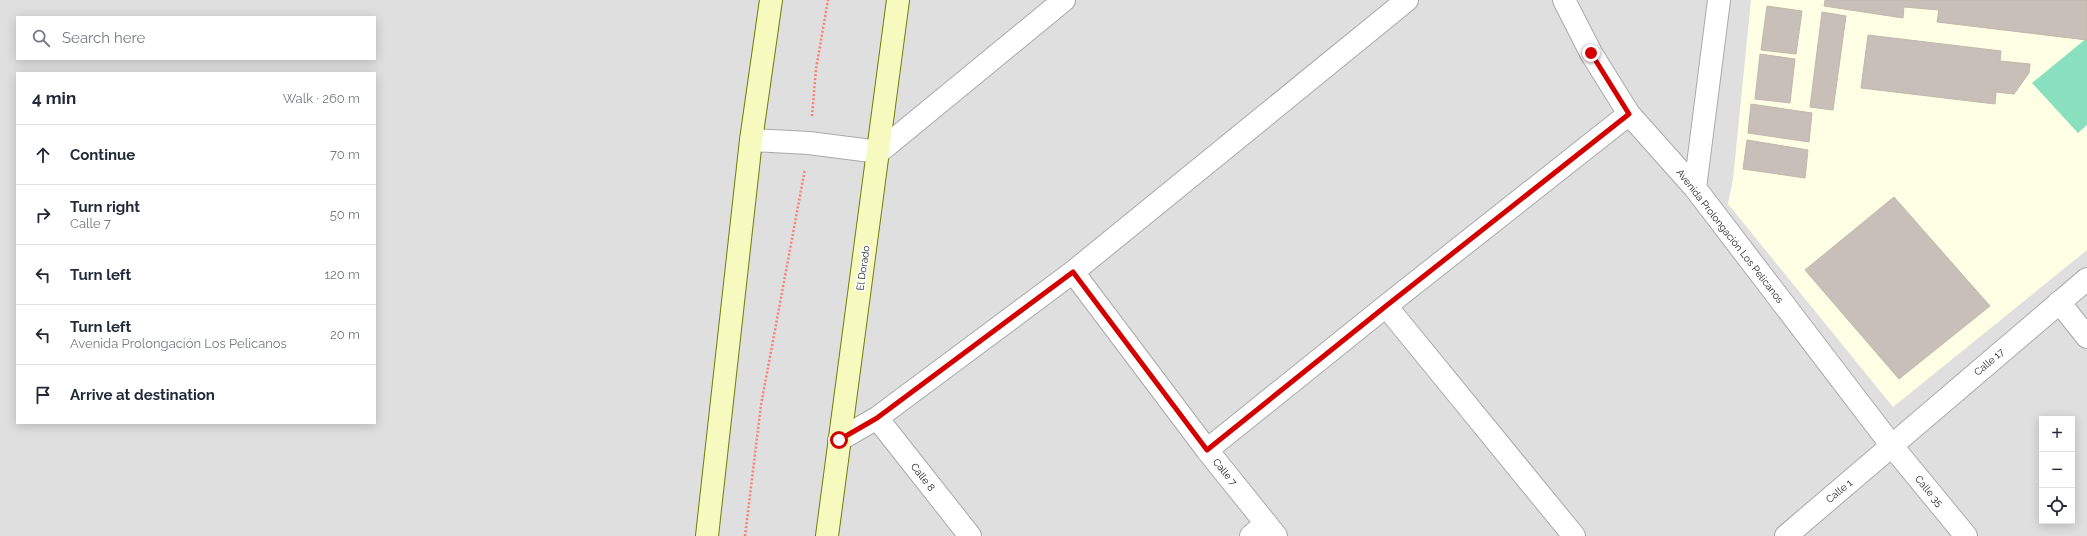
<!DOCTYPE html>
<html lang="en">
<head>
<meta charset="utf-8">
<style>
  body { margin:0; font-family:Raleway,sans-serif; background:#f6f6f7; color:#1f2937 }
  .controls { position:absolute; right:12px; bottom:12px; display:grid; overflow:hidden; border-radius:0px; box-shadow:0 2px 10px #0003 }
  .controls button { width:36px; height:36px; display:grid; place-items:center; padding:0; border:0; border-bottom:1px solid #e0e1e3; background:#fff; color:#1f2937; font:20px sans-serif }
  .stop { position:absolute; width:12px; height:12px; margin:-9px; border:3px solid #d40000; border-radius:50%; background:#fff }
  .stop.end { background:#d40000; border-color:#fff; box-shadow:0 1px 4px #0008 }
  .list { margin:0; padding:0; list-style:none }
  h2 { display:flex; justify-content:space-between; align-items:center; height:52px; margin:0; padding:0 16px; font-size:17px }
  h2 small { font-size:13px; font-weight:400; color:#747a83 }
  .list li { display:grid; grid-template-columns:26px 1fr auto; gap:12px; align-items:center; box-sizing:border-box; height:60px; padding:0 16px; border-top:1px solid #e0e1e3 }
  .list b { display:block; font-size:15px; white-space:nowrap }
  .list p { margin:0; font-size:13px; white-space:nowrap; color:#747a83 }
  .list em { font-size:13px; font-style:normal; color:#747a83 }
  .icon { flex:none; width:22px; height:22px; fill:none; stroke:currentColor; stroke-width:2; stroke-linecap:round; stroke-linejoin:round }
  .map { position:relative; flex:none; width:2087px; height:536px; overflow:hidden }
  .search { position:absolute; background:#fff; box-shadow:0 2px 10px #0003; left:16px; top:16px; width:360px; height:44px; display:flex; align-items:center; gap:10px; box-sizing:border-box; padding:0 14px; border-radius:0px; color:#747a83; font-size:15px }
  .panel { position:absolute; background:#fff; box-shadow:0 2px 10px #0003; left:16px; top:72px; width:360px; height:352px; border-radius:0px }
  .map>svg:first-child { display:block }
  .residential { fill:#e0dfdf; fill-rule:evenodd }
  .education { fill:#ffffe5 }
  .pitch { fill:#88e0be }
  .building { fill:#c7bfb8; stroke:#c4b6ab }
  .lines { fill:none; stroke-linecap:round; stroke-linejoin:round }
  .street-casing { stroke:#a9a9a9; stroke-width:24 }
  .secondary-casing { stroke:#707d05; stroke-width:24 }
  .path { stroke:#fa8072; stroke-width:2.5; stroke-dasharray:2 2; stroke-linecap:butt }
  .street { stroke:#fff; stroke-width:22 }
  .secondary { stroke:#f7fabf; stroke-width:22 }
  .route { stroke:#d40000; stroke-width:5 }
  .labels { text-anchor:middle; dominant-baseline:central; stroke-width:3.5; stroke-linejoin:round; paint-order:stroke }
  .street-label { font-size:10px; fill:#222; stroke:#fff }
</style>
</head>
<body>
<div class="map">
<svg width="2087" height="536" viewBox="0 0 2087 536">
  <rect width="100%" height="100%" fill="#f2efe9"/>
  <path class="residential" d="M0,0h2087v536h-2087zM17,17h358v42h-358zM17,73h358v350h-358zM2042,419h30v102h-30z"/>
  <path class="education" d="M1751,0h336v250l-194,157 -165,-203 5,-25z"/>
  <path class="pitch" d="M2087,38v87l-9,8 -46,-50z"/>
  <path class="building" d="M1825,0h262v40l-150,-18 2,-12 -35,-3 -1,11 -79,-12z
    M1767,6l35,5 -6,43 -35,-4z
    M1822,12l24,4 -13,94 -23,-3z
    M1868,35l133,16 -1,10 30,3 -1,9 -15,21 -18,-2 -1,12 -134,-16z
    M1760,54l35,5 -5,44 -35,-4z
    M1751,104l61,9 -3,29 -61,-9z
    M1747,140l61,10 -3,28 -62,-9z
    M1894,197l96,109 -91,73 -94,-109z"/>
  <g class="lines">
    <g class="street-casing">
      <path id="street" d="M1564,0l27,53 38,61 66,74 197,258 74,90
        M751,140l58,3 70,9 185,-152
        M1695,188l24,-188
        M1073,272l134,178 69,86
        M2059,302l28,35
        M1386,306l188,230
        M877,418l93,118
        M839,440l38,-22 196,-146 334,-272
        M1207,450l179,-144 243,-192
        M1251,536l15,-13
        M1786,536l301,-257"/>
    </g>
    <g class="secondary-casing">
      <path id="secondary" d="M707,536l44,-396 20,-140
        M827,536l71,-536"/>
    </g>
    <path class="path" d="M812,116l4,-47 12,-69
      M745,536l16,-131 44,-236"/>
    <use href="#street" class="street"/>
    <use href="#secondary" class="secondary"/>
  </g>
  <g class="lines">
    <path class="route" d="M839,440l38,-22 196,-146 134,178 179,-144 243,-192 -38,-61"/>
  </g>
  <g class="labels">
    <g class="street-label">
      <text transform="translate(1730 236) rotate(52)">Avenida Prolongación Los Pelicanos</text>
      <text transform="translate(863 268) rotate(-82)">El Dorado</text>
      <text transform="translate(1989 362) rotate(-41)">Calle 17</text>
      <text transform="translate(1225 472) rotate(51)">Calle 7</text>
      <text transform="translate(923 477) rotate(52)">Calle 8</text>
      <text transform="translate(1839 491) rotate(-40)">Calle 1</text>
      <text transform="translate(1929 491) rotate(50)">Calle 35</text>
    </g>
  </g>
</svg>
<div class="controls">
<button>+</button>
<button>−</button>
<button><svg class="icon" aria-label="locate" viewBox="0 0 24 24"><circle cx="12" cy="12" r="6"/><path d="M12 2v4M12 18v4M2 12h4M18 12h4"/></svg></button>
</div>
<div class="stop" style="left:839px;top:440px"></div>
<div class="stop end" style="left:1591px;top:53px"></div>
<div class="search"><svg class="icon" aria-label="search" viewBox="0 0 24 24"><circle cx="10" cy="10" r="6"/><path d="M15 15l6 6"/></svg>Search here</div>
<section class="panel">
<h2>4 min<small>Walk · 260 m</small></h2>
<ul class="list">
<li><svg class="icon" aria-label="ahead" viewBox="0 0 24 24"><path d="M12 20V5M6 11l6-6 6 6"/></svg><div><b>Continue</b></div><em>70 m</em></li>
<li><svg class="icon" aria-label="right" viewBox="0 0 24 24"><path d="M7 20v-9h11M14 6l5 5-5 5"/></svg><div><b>Turn right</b><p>Calle 7</p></div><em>50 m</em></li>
<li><svg class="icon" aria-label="left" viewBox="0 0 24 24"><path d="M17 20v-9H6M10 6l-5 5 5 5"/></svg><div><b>Turn left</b></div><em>120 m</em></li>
<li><svg class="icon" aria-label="left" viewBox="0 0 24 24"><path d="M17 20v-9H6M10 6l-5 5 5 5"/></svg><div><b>Turn left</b><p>Avenida Prolongación Los Pelicanos</p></div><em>20 m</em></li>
<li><svg class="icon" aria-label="arrive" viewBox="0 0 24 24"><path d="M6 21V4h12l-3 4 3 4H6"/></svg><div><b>Arrive at destination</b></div></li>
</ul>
</section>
</div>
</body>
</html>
